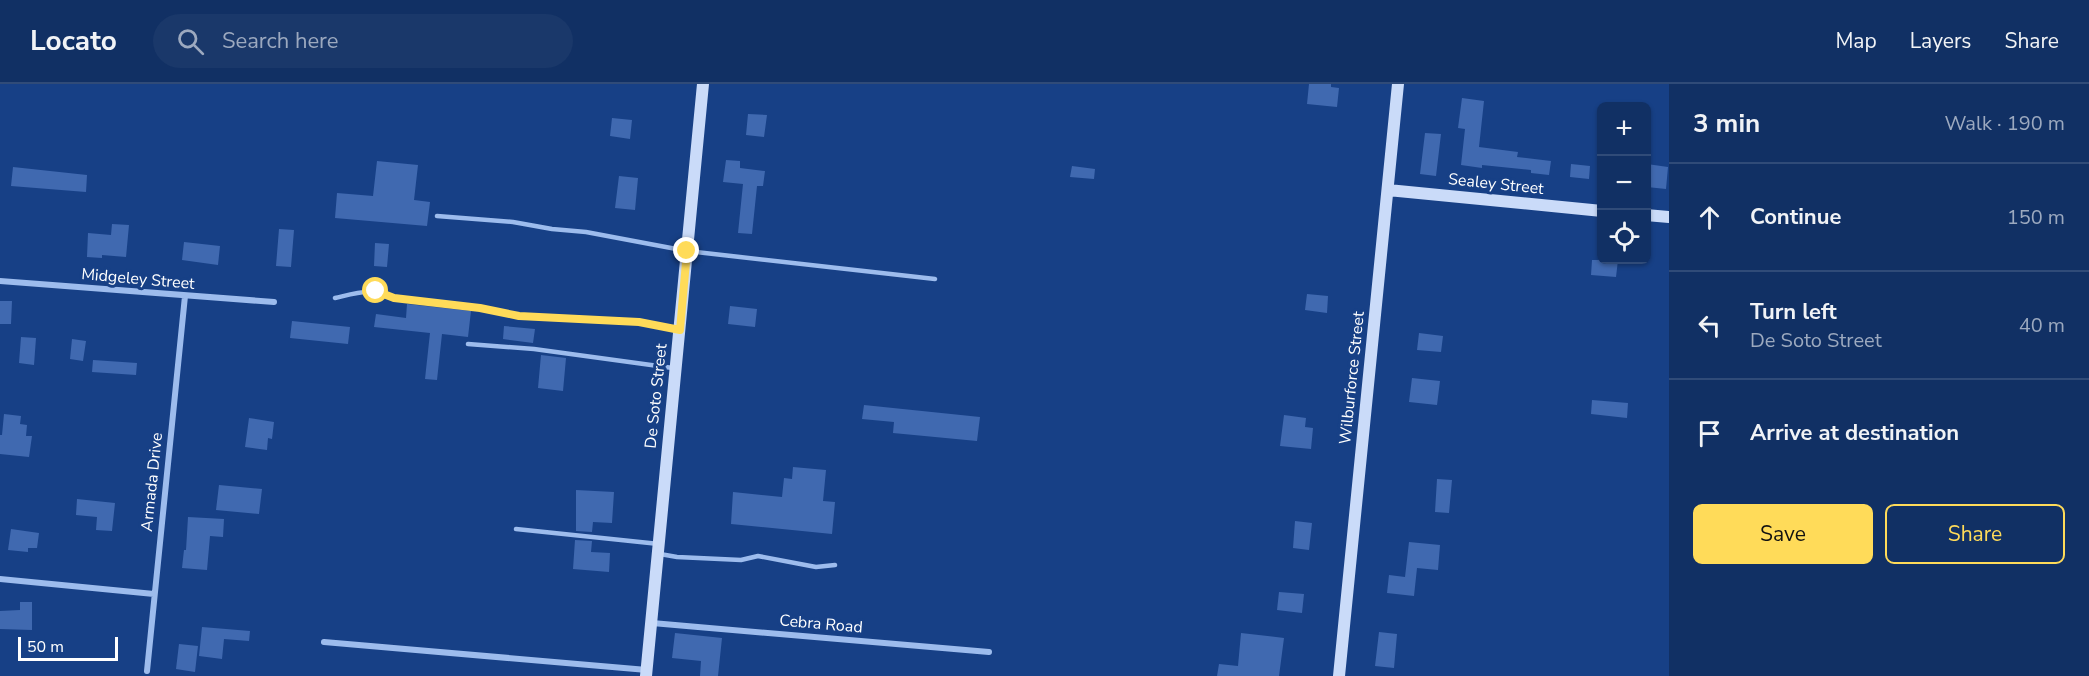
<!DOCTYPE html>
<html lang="en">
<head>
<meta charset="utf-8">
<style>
  body { margin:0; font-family:"Nunito Sans",sans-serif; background:#1a386a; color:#f1f3f6 }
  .controls { position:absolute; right:18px; top:18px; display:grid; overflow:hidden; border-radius:9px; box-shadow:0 2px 4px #0004 }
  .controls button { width:54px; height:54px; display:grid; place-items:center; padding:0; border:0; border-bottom:2px solid #304b78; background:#113064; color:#f1f3f6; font:30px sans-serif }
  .scale { position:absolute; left:18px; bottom:15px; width:100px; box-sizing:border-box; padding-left:6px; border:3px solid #fff; border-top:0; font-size:16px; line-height:21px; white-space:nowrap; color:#fff; -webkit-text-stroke:4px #174086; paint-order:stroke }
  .stop { position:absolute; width:18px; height:18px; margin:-14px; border:4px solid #ffdb59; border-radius:50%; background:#fff }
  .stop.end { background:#ffdb59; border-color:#fff; box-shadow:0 2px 6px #0008 }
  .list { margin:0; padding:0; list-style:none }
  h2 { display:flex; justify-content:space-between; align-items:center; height:78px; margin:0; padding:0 24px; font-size:26px }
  h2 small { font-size:20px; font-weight:400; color:#9ca9bf }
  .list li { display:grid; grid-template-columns:39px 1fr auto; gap:18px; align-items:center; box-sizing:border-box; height:108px; padding:0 24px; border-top:2px solid #304b78 }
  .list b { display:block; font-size:22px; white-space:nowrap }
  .list p { margin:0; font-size:20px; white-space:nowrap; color:#9ca9bf }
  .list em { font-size:20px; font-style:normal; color:#9ca9bf }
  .actions { display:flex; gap:12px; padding:18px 24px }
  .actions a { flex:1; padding:14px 0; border:2px solid #ffdb59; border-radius:9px; text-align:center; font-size:21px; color:#ffdb59 }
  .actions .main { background:#ffdb59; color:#111 }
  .icon { flex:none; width:33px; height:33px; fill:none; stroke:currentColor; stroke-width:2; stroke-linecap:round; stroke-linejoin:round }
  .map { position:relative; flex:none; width:1669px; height:592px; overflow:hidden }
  header { display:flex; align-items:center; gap:36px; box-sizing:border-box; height:84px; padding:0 30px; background:#113064; border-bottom:2px solid #304b78 }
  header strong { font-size:28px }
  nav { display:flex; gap:33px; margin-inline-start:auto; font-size:21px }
  .search { width:420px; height:54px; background:#1a386a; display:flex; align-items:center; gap:15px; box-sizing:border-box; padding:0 21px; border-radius:33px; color:#9ca9bf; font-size:22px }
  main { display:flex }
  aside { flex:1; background:#113064 }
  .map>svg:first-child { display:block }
  .building { fill:#4069b0 }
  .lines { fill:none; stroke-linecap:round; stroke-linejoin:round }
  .lane { stroke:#9dbced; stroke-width:4.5 }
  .street { stroke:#9dbced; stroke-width:6 }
  .secondary { stroke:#cadbf9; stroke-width:12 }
  .route { stroke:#ffdb59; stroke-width:8 }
  .labels { text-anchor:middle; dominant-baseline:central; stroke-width:6; stroke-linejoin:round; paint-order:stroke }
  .street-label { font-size:16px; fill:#fff; stroke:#174086 }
</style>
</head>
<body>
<header>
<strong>Locato</strong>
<div class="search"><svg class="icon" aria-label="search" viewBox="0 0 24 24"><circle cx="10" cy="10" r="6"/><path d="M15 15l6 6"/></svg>Search here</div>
<nav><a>Map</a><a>Layers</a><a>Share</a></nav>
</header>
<main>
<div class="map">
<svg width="1669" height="592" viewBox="0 0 1669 592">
  <rect width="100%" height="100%" fill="#174086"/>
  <path class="building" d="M1309,0h22v3l8,1 -2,19 -30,-3z
    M1462,14l22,3 -5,46 39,5 -1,5 34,4 -2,14 -18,-2v-3l-49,-5v3l-21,-3 4,-36 -7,-1z
    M748,30l19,1 -3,22 -18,-2z
    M612,34l20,2 -2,19 -20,-3z
    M1425,49l16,1 -5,42 -16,-2z
    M726,76l14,1v7l25,3 -2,15h-6l-5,48 -14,-1 5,-49 -20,-2z
    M377,77l41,4 -4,35 16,2 -3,24 -92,-8 2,-25 36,3z
    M1571,80l19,2 -1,13 -19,-2z
    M1647,80l21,3 -2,22 -19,-2z
    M1072,82l23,3 -1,10 -24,-2z
    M13,83l74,8 -1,17 -75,-6z
    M619,92l19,2 -3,32 -20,-2z
    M112,140l17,1 -3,32 -24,-2v3l-15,-1 1,-24 23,2z
    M279,145l15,1 -3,37 -15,-1z
    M184,158l36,4 -2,19 -36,-5z
    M375,159l14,1 -2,23 -13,-1z
    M1592,176h26l-2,17 -25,-2z
    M1307,210l21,2 -1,17 -22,-3z
    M0,217h12l-1,23h-11z
    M407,220l64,7 -3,26 -26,-3 -5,46 -12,-1 5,-46 -56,-6 2,-13 30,4z
    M730,222l27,3 -2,18 -27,-3z
    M292,237l58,6 -2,17 -58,-6z
    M504,242l31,3 -2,14 -30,-4z
    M1419,249l24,3 -2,16 -24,-2z
    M21,253l15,1 -2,27 -15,-2z
    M72,255l14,2 -3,20 -13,-2z
    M541,271l25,3 -3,33 -25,-3z
    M93,276l44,3 -1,12 -44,-3z
    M1412,294l28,3 -3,24 -28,-3z
    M1592,316l36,3 -1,15 -36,-4z
    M864,321l116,12 -3,24 -84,-8 1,-11 -32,-3z
    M4,330l17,2 -1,8 7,1 -1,11h6l-3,21 -29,-3v-19h2z
    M1284,331l22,3 -1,9 8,1 -2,21 -31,-3z
    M249,334l25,4 -2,17 -4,-1 -1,12 -22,-3z
    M793,383l33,3 -3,31 12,1 -3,32 -101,-10 2,-32 49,5 2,-19 8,1z
    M1437,395l15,1 -3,33 -14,-1z
    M219,401l43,4 -3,25 -43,-4z
    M576,406l38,2 -2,31 -19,-1 -1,10 -16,-1z
    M77,415l38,4 -3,28 -16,-1 1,-13 -21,-2z
    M188,433l36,2 -1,18 -13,-1 -3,34 -25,-2 2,-18h2z
    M1295,437l17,2 -3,27 -16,-2z
    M11,445l28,4 -2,15h-9v4l-20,-2z
    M575,456l17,1 -1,11 19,1 -1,19 -36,-3z
    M1409,458l31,3 -2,25 -21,-2 -3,28 -27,-3 2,-18 16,2z
    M1279,508l25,2 -2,19 -25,-3z
    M20,518h12v28l-32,-1v-18l20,-1z
    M202,543l48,4 -1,10 -25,-2 -2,20 -23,-3z
    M1379,548l18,2 -3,34 -19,-2z
    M675,549l47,5 -4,38h-18l1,-15 -29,-3z
    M1241,549l43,5 -5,38h-62l2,-12 19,2z
    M179,560l19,2 -3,26 -19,-3z"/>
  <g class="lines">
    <path class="lane" d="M437,132l76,6 39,7 34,3 101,19 248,28
      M335,214c22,-5 39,-11 60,0l85,10 39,8 120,6 38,8
      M468,260l66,5 139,19
      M516,445l143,15
      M660,470l17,3 64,3 17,-4 58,11 19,-2"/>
    <path class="street" d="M0,197l274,21
      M0,495l154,15
      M652,539l337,29
      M324,558l323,28
      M147,587l38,-375"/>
    <path class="secondary" d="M1388,106l214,21
      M1646,131l23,2
      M646,592l57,-592
      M1339,592l59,-592"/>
  </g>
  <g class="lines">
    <path class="route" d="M376,207l18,7 86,10 39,8 120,6 41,8 7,-79"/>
  </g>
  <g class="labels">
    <g class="street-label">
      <text transform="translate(1496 100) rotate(6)">Sealey Street</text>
      <text transform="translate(138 195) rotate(5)">Midgeley Street</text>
      <text transform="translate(1352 294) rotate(-84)">Wilburforce Street</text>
      <text transform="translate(656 312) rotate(-84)">De Soto Street</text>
      <text transform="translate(152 398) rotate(-84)">Armada Drive</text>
      <text transform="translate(821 540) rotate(5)">Cebra Road</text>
    </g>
  </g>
</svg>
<div class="controls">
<button>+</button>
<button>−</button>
<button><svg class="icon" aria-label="locate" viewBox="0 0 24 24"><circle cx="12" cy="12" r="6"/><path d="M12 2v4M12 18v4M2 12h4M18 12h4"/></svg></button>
</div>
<div class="scale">50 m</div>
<div class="stop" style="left:376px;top:207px"></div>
<div class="stop end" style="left:687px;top:167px"></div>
</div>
<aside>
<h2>3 min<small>Walk · 190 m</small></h2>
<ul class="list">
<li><svg class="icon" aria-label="ahead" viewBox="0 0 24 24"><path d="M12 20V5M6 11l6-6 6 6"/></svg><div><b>Continue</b></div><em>150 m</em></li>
<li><svg class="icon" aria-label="left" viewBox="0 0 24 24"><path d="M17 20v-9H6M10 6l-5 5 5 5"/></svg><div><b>Turn left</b><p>De Soto Street</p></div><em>40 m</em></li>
<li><svg class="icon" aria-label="arrive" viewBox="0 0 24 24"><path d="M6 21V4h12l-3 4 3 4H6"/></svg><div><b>Arrive at destination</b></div></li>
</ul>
<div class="actions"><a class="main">Save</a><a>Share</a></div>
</aside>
</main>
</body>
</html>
